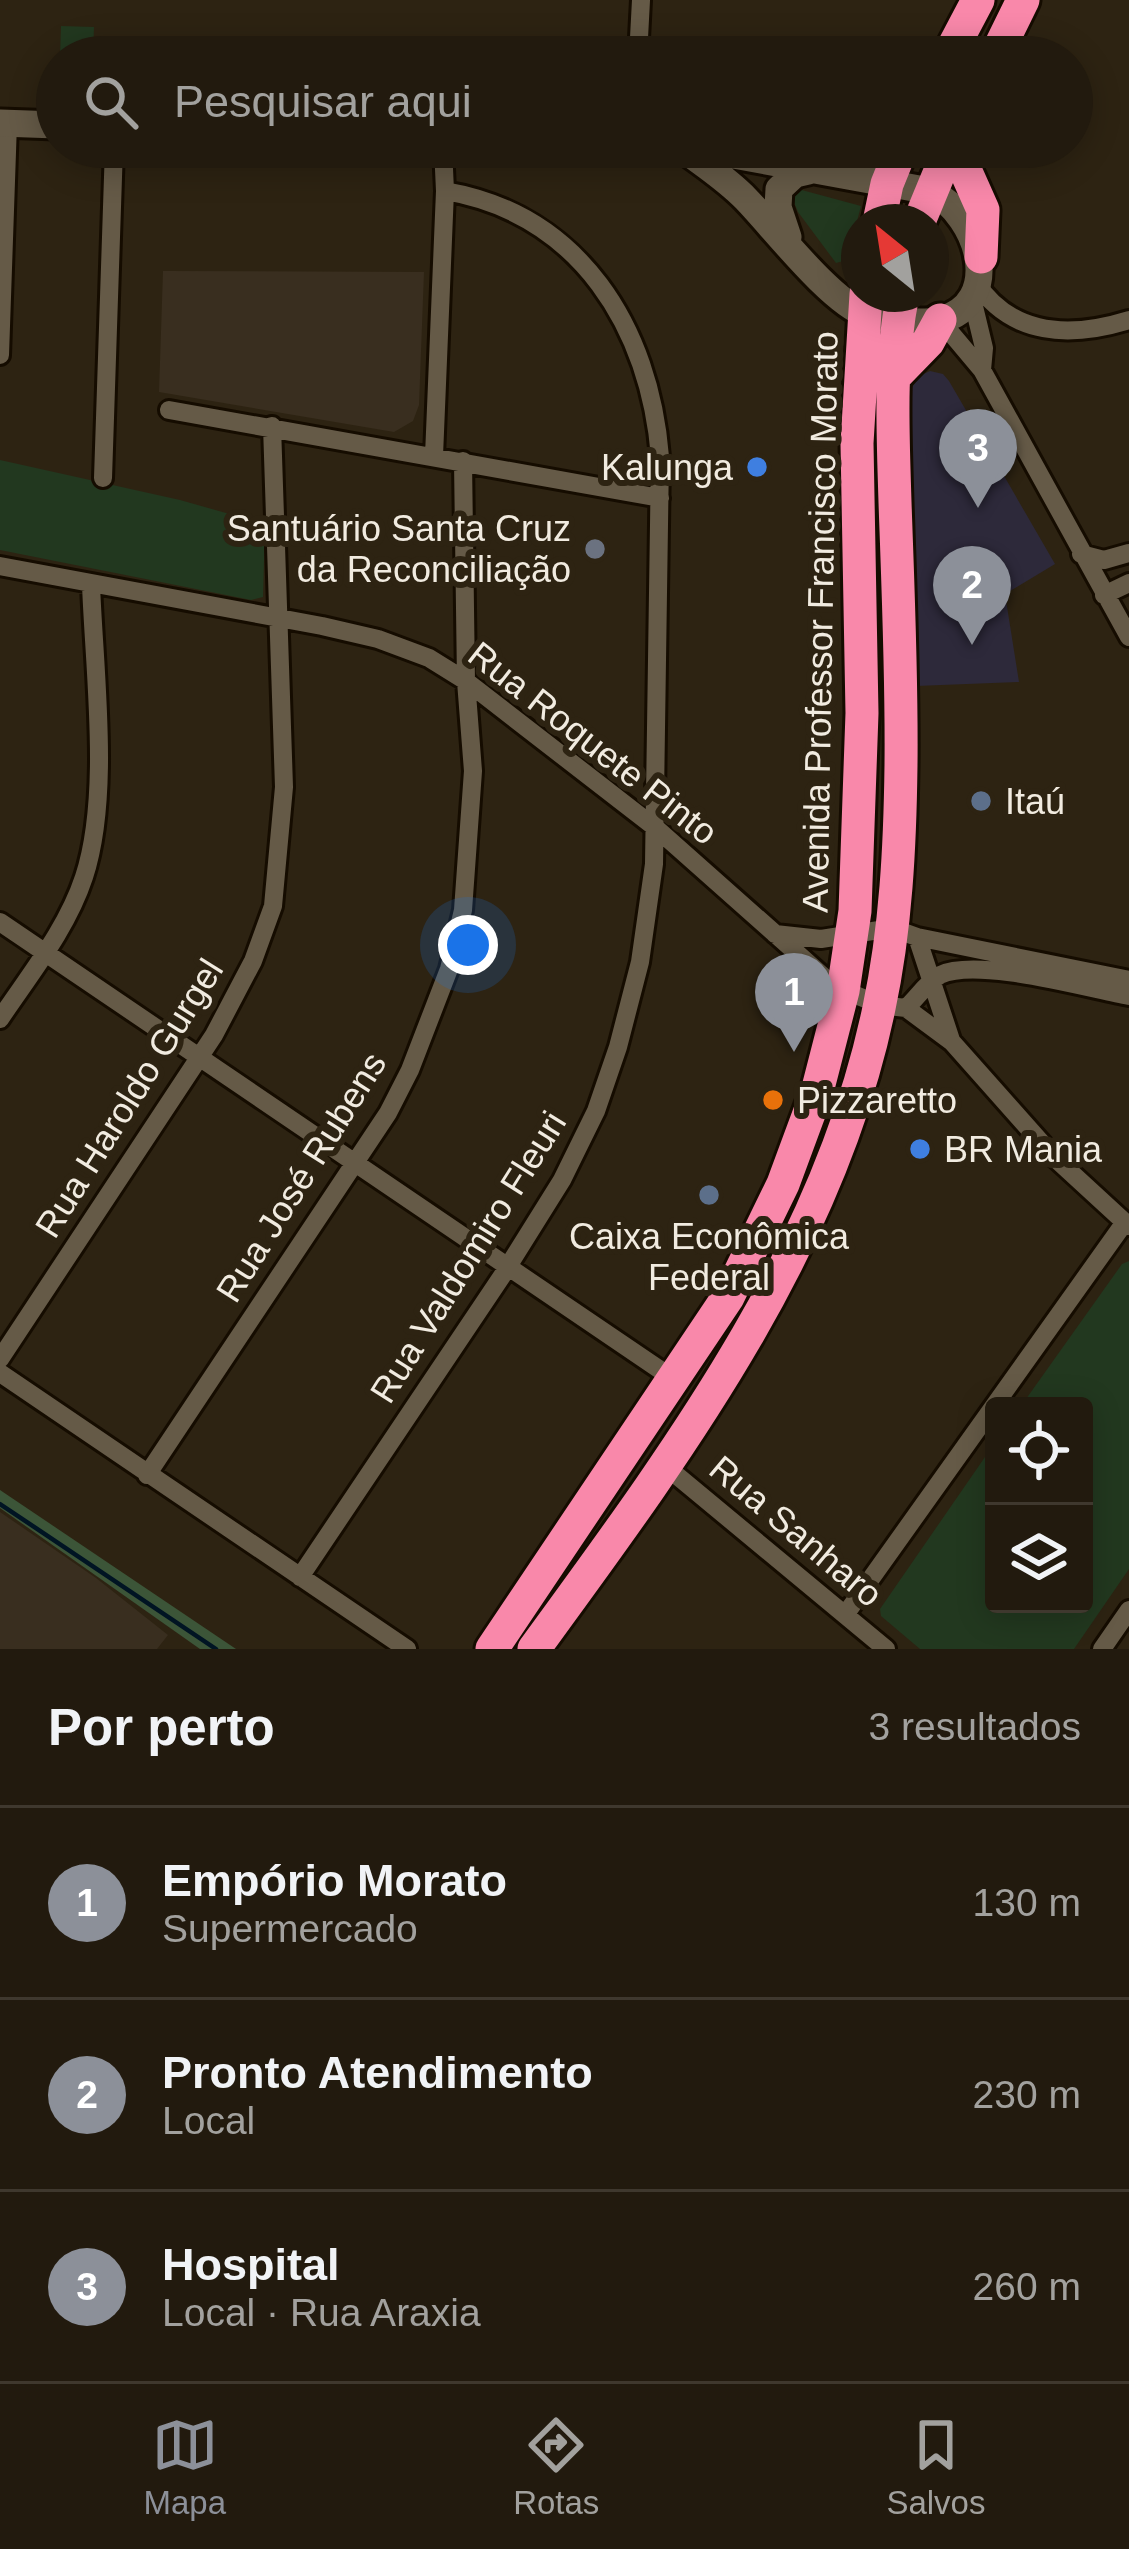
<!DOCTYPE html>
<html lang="pt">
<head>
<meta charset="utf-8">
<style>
  body { margin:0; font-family:Helvetica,sans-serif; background:#2a2317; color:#f1f3f6 }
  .controls { position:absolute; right:36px; bottom:36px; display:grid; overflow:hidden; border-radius:12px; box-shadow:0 6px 30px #0003 }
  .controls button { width:108px; height:108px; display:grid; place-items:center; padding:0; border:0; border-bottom:3px solid #3f382e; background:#221a0e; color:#f1f3f6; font:60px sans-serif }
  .compass { position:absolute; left:841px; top:204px; width:108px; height:108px; border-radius:50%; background:#221a0e; box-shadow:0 6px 30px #0003; rotate:330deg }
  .you { position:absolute; left:468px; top:945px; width:42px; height:42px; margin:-30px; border:9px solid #fff; border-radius:50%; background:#1a73e8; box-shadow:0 0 0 18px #1a73e833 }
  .badge { display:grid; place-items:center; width:78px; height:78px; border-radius:50%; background:#8c9099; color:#fff; font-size:39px; font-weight:700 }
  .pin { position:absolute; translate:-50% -99px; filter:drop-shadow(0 3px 6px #0008) }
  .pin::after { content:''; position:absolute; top:63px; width:42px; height:36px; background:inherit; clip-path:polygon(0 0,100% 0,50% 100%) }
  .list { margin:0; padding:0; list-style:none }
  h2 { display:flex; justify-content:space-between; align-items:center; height:156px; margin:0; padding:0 48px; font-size:51px }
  h2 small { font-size:39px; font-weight:400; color:#a2a19e }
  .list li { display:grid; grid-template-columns:78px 1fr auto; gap:36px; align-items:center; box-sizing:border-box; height:192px; padding:0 48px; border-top:3px solid #3f382e }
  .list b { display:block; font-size:45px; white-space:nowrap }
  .list p { margin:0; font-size:39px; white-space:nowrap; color:#a2a19e }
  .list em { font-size:39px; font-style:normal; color:#a2a19e }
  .icon { flex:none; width:66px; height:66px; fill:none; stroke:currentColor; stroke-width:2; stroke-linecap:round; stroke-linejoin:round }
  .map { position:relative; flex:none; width:1129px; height:1649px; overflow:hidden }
  .search { position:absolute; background:#221a0e; box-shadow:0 6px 30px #0003; left:36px; right:36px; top:36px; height:132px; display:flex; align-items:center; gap:30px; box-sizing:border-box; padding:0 42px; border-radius:66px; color:#a2a19e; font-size:45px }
  .sheet { height:732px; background:#221a0e }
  nav { display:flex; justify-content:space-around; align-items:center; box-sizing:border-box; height:168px; border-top:3px solid #3f382e; background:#221a0e; font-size:33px; color:#a2a19e }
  nav a { display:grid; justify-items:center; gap:6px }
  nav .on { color:#8c9099 }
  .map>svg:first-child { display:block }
  .industrial { fill:#392e1f }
  .medical { fill:#2d293a }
  .green { fill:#22381f }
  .forest { fill:#3c5538 }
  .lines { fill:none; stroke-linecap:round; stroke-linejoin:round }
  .stream { stroke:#001423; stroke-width:4.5 }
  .street-casing { stroke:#150c00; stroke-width:24 }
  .secondary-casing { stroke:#150c00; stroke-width:33 }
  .highway-casing { stroke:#150c00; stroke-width:39 }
  .street { stroke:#655a47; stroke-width:18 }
  .secondary { stroke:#655a47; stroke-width:27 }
  .highway { stroke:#f988aa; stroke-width:33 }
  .shop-dot { fill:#3f7fe0; stroke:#2d2312; stroke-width:4.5 }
  .worship-dot { fill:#6b7280; stroke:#2d2312; stroke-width:4.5 }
  .service-dot { fill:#5c6f8a; stroke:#2d2312; stroke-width:4.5 }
  .food-dot { fill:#e8710a; stroke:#2d2312; stroke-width:4.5 }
  .labels { text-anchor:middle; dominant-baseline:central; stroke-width:12; stroke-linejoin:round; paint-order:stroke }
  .poi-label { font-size:36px; fill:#f1ebe0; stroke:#2d2312; text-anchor:start }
  .street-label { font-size:36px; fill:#f1ebe0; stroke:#2d2312 }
</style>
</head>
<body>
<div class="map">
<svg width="1129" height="1649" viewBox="0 0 1129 1649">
  <rect width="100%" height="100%" fill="#2d2312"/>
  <path class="industrial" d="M163,271l261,1 -5,133 -6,16 -19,11 -235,-40z
    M0,1512l96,66 72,57 -11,14h-157z"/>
  <path class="medical" d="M930,371l13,3 6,7 106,183 -50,30 14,88 -103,4 -5,-297 8,-13z"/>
  <path class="green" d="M61,26l33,1 -1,30h-33z
    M798,189l63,17 -14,54 -11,3 -38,-51 -7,-17z
    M0,460l180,40 85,24 -2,73 -12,3 -251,-50z
    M1129,1261v308l-55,80h-154l-39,-33 -1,-7 114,-165v160h90v-198h-63l101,-142z"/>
  <path class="forest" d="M0,1490l236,159h-36l-200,-141z"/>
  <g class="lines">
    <path class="stream" d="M0,1504l216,145"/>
    <g class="street-casing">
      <path id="street" d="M638,57l3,-57
        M975,281c36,56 96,57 154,39
        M971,294l13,54 -2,22
        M940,320l42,50 147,267
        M0,355l8,-232
        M169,410l491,88
        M434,456l11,-265 -2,-44
        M103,478l11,-331
        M1081,554l23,6 25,-7
        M0,566l322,60 56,13 51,19 37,23 191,148 177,157 46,19 26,3 46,34 103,116 74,68
        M1104,595l25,-12
        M0,922l675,458
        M775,934l46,5 71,-11 25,9 34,103
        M917,937l212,43
        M906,1008c11,-10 21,-26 34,-33 37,-18 146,13 189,21
        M0,1019c30,-45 67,-90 84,-142 27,-82 10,-206 7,-293
        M0,1359l214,-324 39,-74 20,-55 11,-119 -12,-361
        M0,1373l407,276
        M663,1464l223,185
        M147,1475l241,-362 22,-43 39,-101 14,-59 10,-139 -7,-90 -3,-220
        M300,1577l202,-301 60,-96 34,-69 22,-64 22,-85 14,-98 6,-407c-10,-129 -80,-243 -215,-266
        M845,1615l280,-393
        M1102,1649l27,-39"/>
    </g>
    <g class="secondary-casing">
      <path id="secondary" d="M0,123l57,2
        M681,147c22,17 46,32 65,52 28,29 85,103 120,115 20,6 54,11 74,6 64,-16 41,-104 -10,-129l-240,-44
        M788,237l-10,-30 1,-18 16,-15 13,-3"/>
    </g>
    <g class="highway-casing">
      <path id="highway" d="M948,57l30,-57
        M995,57l28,-57
        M955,147l28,63 -2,47
        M879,222l8,-38 15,-37
        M919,222l31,-75
        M893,378l35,-36 12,-22
        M492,1649l236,-352 55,-113 34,-92 26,-101 12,-80 7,-198 -5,-270 9,-149
        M534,1649c143,-196 295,-399 345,-641 17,-80 21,-162 22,-243 1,-88 -3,-176 -6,-263 -2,-69 -6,-140 8,-208"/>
    </g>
    <use href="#street" class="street"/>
    <use href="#secondary" class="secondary"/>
    <use href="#highway" class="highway"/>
  </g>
  <g class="shop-dot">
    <circle cx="757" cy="467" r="12"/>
    <circle cx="920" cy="1149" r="12"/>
  </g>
  <circle class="worship-dot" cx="595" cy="549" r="12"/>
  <g class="service-dot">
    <circle cx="981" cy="801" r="12"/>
    <circle cx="709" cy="1195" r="12"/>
  </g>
  <circle class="food-dot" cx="773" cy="1100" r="12"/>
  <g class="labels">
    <g class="poi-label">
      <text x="733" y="467" text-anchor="end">Kalunga</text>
      <text x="571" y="528" text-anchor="end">Santuário Santa Cruz<tspan x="571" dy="41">da Reconciliação</tspan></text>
      <text x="1005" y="801">Itaú</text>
      <text x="797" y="1100">Pizzaretto</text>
      <text x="944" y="1149">BR Mania</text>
      <text x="709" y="1236" text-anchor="middle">Caixa Econômica<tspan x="709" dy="41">Federal</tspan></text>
    </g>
    <g class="street-label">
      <text transform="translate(820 622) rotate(-89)">Avenida Professor Francisco Morato</text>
      <text transform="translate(593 743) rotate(38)">Rua Roquete Pinto</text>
      <text transform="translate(129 1098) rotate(-58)">Rua Haroldo Gurgel</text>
      <text transform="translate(301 1177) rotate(-58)">Rua José Rubens</text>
      <text transform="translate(468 1257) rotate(-58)">Rua Valdomiro Fleuri</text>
      <text transform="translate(796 1531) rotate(40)">Rua Sanharo</text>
    </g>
  </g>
</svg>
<div class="controls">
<button><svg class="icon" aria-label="locate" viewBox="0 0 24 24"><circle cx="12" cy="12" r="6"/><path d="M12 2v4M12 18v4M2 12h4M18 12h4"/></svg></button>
<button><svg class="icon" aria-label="layers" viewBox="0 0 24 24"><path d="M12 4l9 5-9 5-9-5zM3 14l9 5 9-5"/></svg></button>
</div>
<svg class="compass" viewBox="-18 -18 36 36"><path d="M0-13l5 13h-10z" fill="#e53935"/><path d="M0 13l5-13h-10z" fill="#a2a19e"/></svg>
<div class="you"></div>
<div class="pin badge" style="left:794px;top:1052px">1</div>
<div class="pin badge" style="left:972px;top:645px">2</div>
<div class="pin badge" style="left:978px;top:508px">3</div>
<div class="search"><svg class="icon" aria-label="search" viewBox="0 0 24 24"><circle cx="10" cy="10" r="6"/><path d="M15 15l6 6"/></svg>Pesquisar aqui</div>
</div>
<section class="sheet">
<h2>Por perto<small>3 resultados</small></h2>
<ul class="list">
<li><span class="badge">1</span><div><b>Empório Morato</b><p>Supermercado</p></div><em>130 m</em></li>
<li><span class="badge">2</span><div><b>Pronto Atendimento</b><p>Local</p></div><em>230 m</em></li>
<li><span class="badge">3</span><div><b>Hospital</b><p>Local · Rua Araxia</p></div><em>260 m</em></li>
</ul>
</section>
<nav>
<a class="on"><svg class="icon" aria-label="map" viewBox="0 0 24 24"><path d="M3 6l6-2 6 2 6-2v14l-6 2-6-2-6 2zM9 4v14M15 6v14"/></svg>Mapa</a>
<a><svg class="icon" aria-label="directions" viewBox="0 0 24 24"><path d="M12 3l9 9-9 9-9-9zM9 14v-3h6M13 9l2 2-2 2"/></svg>Rotas</a>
<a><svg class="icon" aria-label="saved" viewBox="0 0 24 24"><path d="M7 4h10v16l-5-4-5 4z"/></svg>Salvos</a>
</nav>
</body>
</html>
